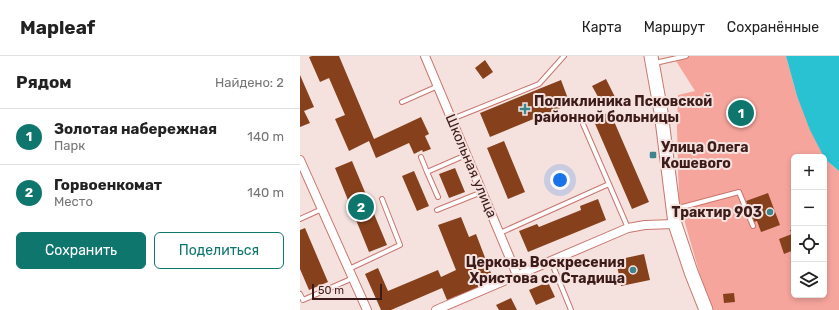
<!DOCTYPE html>
<html lang="ru">
<head>
<meta charset="utf-8">
<style>
  body { margin:0; font-family:Rubik,sans-serif; background:#f6f6f6; color:#222 }
  .controls { position:absolute; right:12px; bottom:12px; display:grid; overflow:hidden; border-radius:6px; box-shadow:0 2px 6px #0003 }
  .controls button { width:36px; height:36px; display:grid; place-items:center; padding:0; border:0; border-bottom:1px solid #e0e0e0; background:#fff; color:#222; font:20px sans-serif }
  .scale { position:absolute; left:12px; bottom:10px; width:70px; box-sizing:border-box; padding-left:4px; border:2px solid #3c1b18; border-top:0; font-size:11px; line-height:14px; white-space:nowrap; color:#3c1b18; -webkit-text-stroke:3px #f5e2df; paint-order:stroke }
  .you { position:absolute; left:260px; top:124px; width:14px; height:14px; margin:-10px; border:3px solid #fff; border-radius:50%; background:#1a73e8; box-shadow:0 0 0 6px #1a73e833 }
  .badge { display:grid; place-items:center; width:26px; height:26px; border-radius:50%; background:#0f766e; color:#fff; font-size:13px; font-weight:700 }
  .pin { position:absolute; translate:-50% -50%; border:2px solid #fff; box-shadow:0 1px 4px #0006 }
  .list { margin:0; padding:0; list-style:none }
  h2 { display:flex; justify-content:space-between; align-items:center; height:52px; margin:0; padding:0 16px; font-size:17px }
  h2 small { font-size:13px; font-weight:400; color:#767676 }
  .list li { display:grid; grid-template-columns:26px 1fr auto; gap:12px; align-items:center; box-sizing:border-box; height:56px; padding:0 16px; border-top:1px solid #e0e0e0 }
  .list b { display:block; font-size:15px; white-space:nowrap }
  .list p { margin:0; font-size:13px; white-space:nowrap; color:#767676 }
  .list em { font-size:13px; font-style:normal; color:#767676 }
  .actions { display:flex; gap:8px; padding:12px 16px }
  .actions a { flex:1; padding:9px 0; border:1px solid #0f766e; border-radius:6px; text-align:center; font-size:14px; color:#0f766e }
  .actions .main { background:#0f766e; color:#fff }
  .icon { flex:none; width:22px; height:22px; fill:none; stroke:currentColor; stroke-width:2; stroke-linecap:round; stroke-linejoin:round }
  .map { position:relative; flex:none; width:539px; height:254px; overflow:hidden }
  header { display:flex; align-items:center; gap:24px; box-sizing:border-box; height:56px; padding:0 20px; background:#fff; border-bottom:1px solid #e0e0e0 }
  header strong { font-size:19px }
  nav { display:flex; gap:22px; margin-inline-start:auto; font-size:14px }
  main { display:flex }
  aside { flex:1; background:#fff }
  .map>svg:first-child { display:block }
  .green { fill:#f6a59d; fill-rule:evenodd }
  .water { fill:#29c2d3 }
  .building { fill:#86411c }
  .lines { fill:none; stroke-linecap:round; stroke-linejoin:round }
  .lane-casing { stroke:#c9766e; stroke-width:6 }
  .street-casing { stroke:#c9766e; stroke-width:10 }
  .primary-casing { stroke:#c9766e; stroke-width:15 }
  .lane { stroke:#fff; stroke-width:4 }
  .street { stroke:#fff; stroke-width:8 }
  .primary { stroke:#fff; stroke-width:13 }
  .poi-dot { fill:#3e858e; stroke:#f5e2df; stroke-width:1.5 }
  .labels { text-anchor:middle; dominant-baseline:central; stroke-width:4; stroke-linejoin:round; paint-order:stroke }
  .poi-label { font-size:14px; font-weight:bold; fill:#3c1b18; stroke:#f5e2df; text-anchor:start }
  .street-label { font-size:14px; fill:#3c1b18; stroke:#f5e2df }
</style>
</head>
<body>
<header>
<strong>Mapleaf</strong>
<nav><a>Карта</a><a>Маршрут</a><a>Сохранённые</a></nav>
</header>
<main>
<aside>
<h2>Рядом<small>Найдено: 2</small></h2>
<ul class="list">
<li><span class="badge">1</span><div><b>Золотая набережная</b><p>Парк</p></div><em>140 m</em></li>
<li><span class="badge">2</span><div><b>Горвоенкомат</b><p>Место</p></div><em>140 m</em></li>
</ul>
<div class="actions"><a class="main">Сохранить</a><a>Поделиться</a></div>
</aside>
<div class="map">
<svg width="539" height="254" viewBox="0 0 539 254">
  <rect width="100%" height="100%" fill="#f5e2df"/>
  <path class="green" d="M370,0h116l11,40 28,63 14,12v139h-129l-31,-108 -2,-73 1,-34 17,-4 -19,-30zM494,101h30v138h-30z"/>
  <path class="water" d="M486,0h53v115l-14,-12 -15,-29 -13,-34z"/>
  <path class="building" d="M12,0h27l35,83 47,-22 8,17 -4,2 6,13 -8,3 -1,-2 -8,4 -5,-11 -33,15 -7,-17 -20,10 -14,-32 10,-4 -16,-37 -9,4 -11,-25z
    M185,4l8,12 -10,7 -8,-11z
    M0,19l14,32 -10,4 6,12 -10,4z
    M306,23l9,18 -13,7 -10,-18z
    M261,24l9,24 -80,33 -10,-24z
    M310,56l39,90 -17,7 -39,-90z
    M204,85l21,51 -17,7 -21,-51z
    M52,105l35,84 -18,7 -34,-84z
    M155,112l10,24 -16,6 -10,-24z
    M114,115l15,35 -12,5 -15,-35z
    M468,137l12,32 -19,7 -4,-11 -3,1 -3,-6 4,-2 -3,-6 -3,1 -3,-8z
    M298,143l8,21 -78,32 -9,-21 18,-7 2,3 42,-17 -1,-4z
    M161,161l8,20 7,-3 18,47 -47,19 -5,-12 -51,22h-10l-16,-36 13,-6 10,23 50,-21 3,7 15,-7 -18,-45z
    M5,172l23,54 -19,8 -9,-21v-39z
    M494,173v21l-10,4 -5,-15 13,-5 -2,-4z
    M344,198l6,26 -29,6 -5,-26z
    M248,226l7,15 -19,8 -7,-15z
    M434,237l1,9 -11,1 -1,-9z
    M211,242l6,12h-18l-3,-5z"/>
  <g class="lines">
    <g class="lane-casing">
      <path id="lane" d="M355,7l31,-7
        M102,46l36,-16
        M152,63l87,-35 25,-28
        M283,68l45,104
        M121,101l6,15
        M138,141l-11,-25 39,-17
        M375,153l64,-17 14,34
        M137,154l45,-18
        M0,163l22,-10
        M200,177l109,-49
        M251,205l20,49
        M49,213l51,-24 -18,-46
        M0,238l3,6 50,-22"/>
    </g>
    <g class="street-casing">
      <path id="street" d="M125,0l92,219
        M0,104l67,150
        M136,254l192,-82 17,-3 30,-1"/>
    </g>
    <g class="primary-casing">
      <path id="primary" d="M351,0l10,56 14,112 16,48 15,38"/>
    </g>
    <use href="#lane" class="lane"/>
    <use href="#street" class="street"/>
    <use href="#primary" class="primary"/>
  </g>
  <g class="poi-dot">
    <path d="M223 47h4v4h4v4h-4v4h-4v-4h-4v-4h4z"/>
    <rect x="349" y="95" width="8" height="8" rx="2"/>
    <circle cx="470" cy="156" r="4"/>
    <circle cx="333" cy="214" r="4"/>
  </g>
  <g class="labels">
    <g class="poi-label">
      <text x="234" y="45">Поликлиника Псковской<tspan x="234" dy="16">районной больницы</tspan></text>
      <text x="361" y="91">Улица Олега<tspan x="361" dy="16">Кошевого</tspan></text>
      <text x="462" y="156" text-anchor="end">Трактир 903</text>
      <text x="325" y="206" text-anchor="end">Церковь Воскресения<tspan x="325" dy="16">Христова со Стадища</tspan></text>
    </g>
    <g class="street-label">
      <text transform="translate(171 110) rotate(67)">Школьная улица</text>
    </g>
  </g>
</svg>
<div class="controls">
<button>+</button>
<button>−</button>
<button><svg class="icon" aria-label="locate" viewBox="0 0 24 24"><circle cx="12" cy="12" r="6"/><path d="M12 2v4M12 18v4M2 12h4M18 12h4"/></svg></button>
<button><svg class="icon" aria-label="layers" viewBox="0 0 24 24"><path d="M12 4l9 5-9 5-9-5zM3 14l9 5 9-5"/></svg></button>
</div>
<div class="scale">50 m</div>
<div class="you"></div>
<div class="pin badge" style="left:441px;top:57px">1</div>
<div class="pin badge" style="left:61px;top:151px">2</div>
</div>
</main>
</body>
</html>
